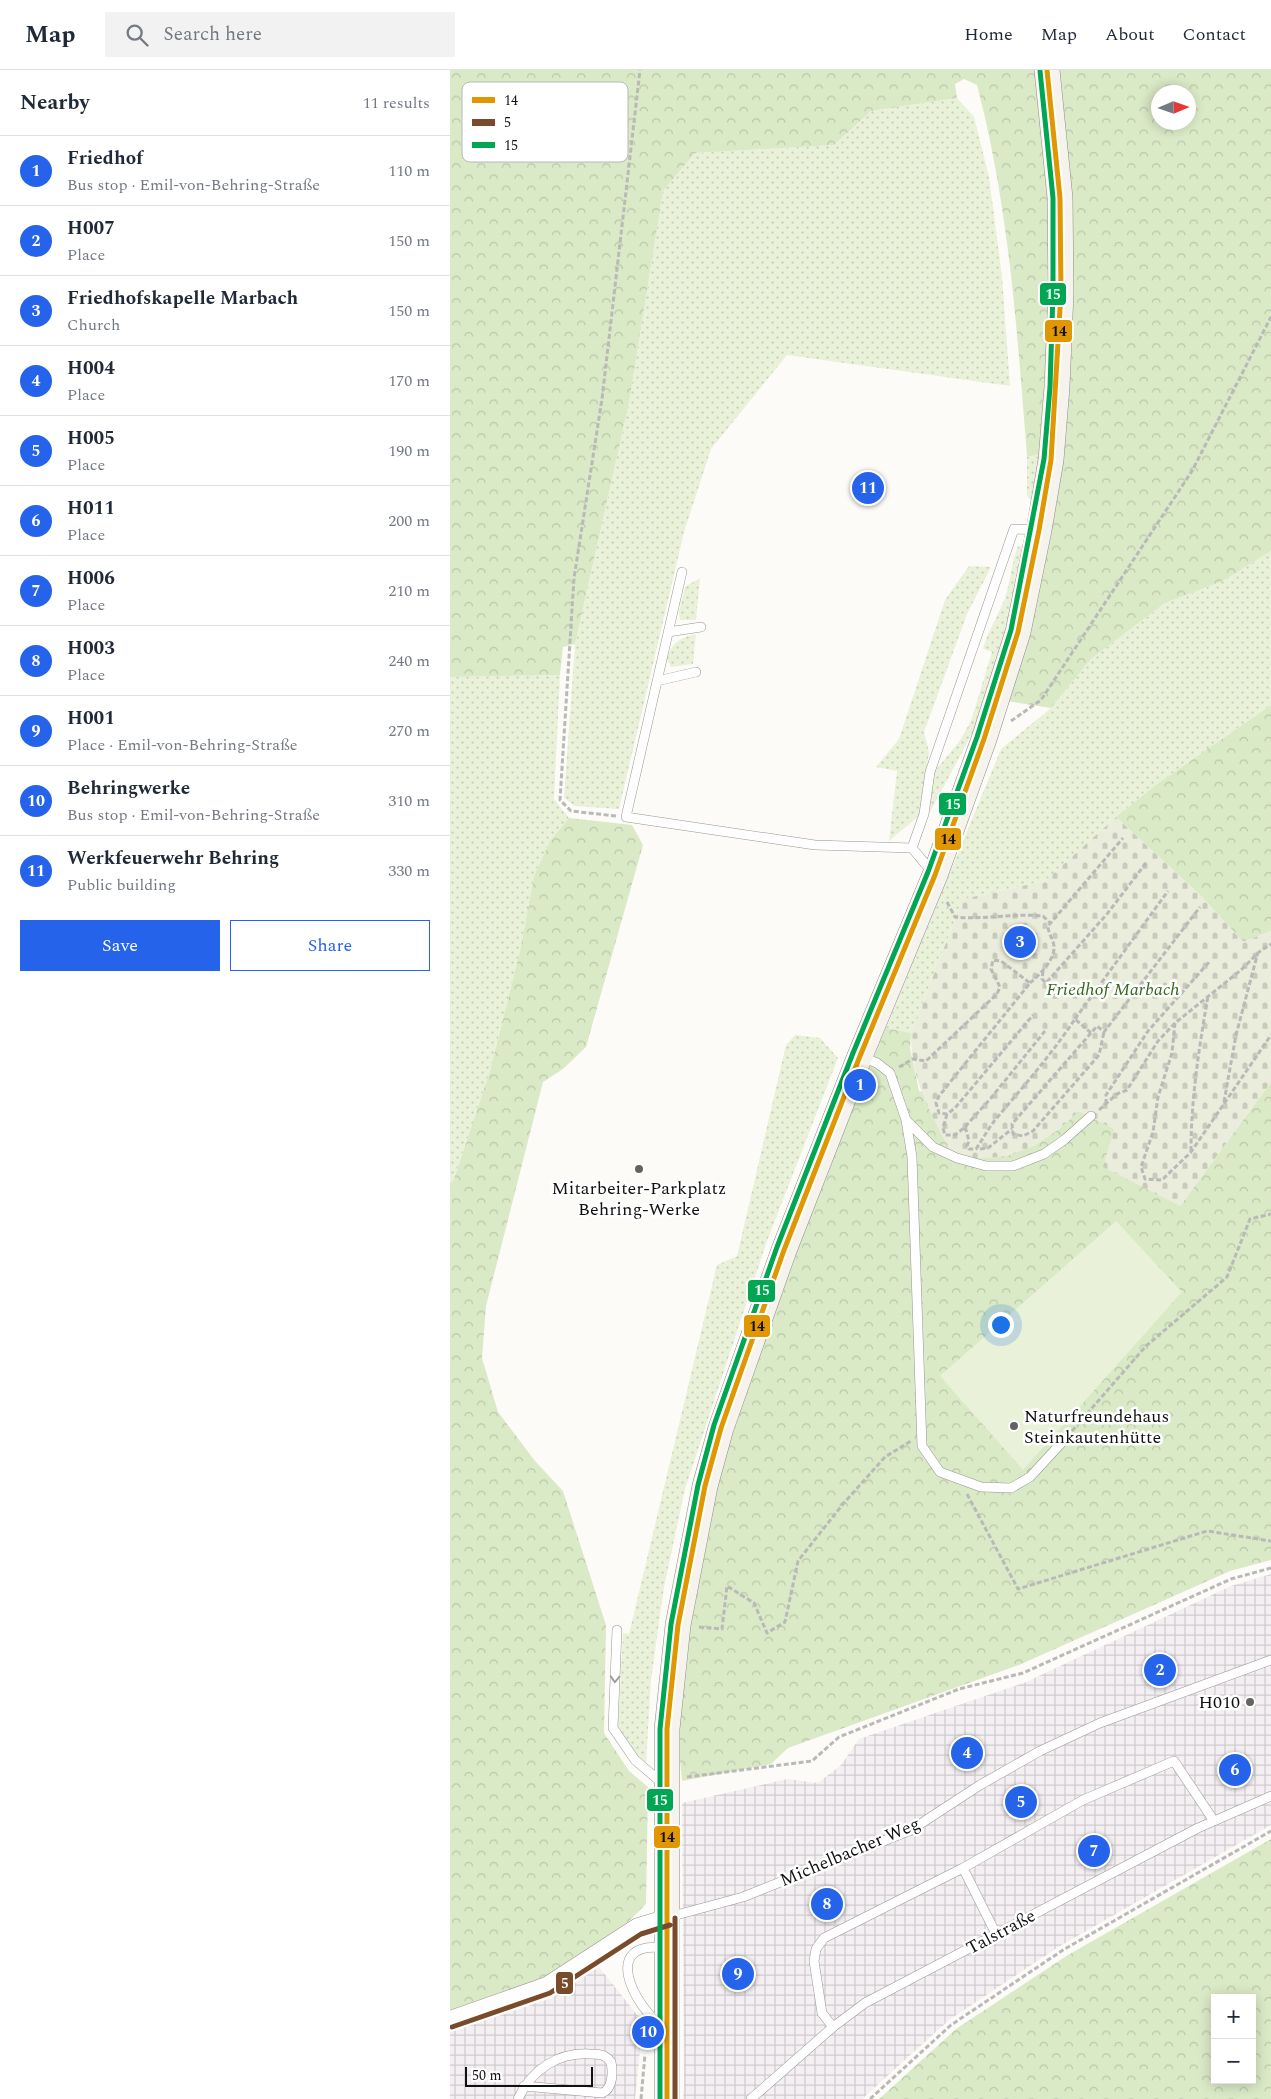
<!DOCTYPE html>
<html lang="en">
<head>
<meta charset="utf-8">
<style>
  body { margin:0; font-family:Spectral,serif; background:#f2f2f3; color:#1f2937 }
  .controls { position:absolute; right:15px; bottom:15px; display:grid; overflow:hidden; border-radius:0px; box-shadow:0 2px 12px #0003 }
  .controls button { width:45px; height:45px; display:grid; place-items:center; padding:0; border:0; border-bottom:1px solid #e0e1e3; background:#fff; color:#1f2937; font:25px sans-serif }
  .compass { position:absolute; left:701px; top:15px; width:45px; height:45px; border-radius:50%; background:#fff; box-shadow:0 2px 12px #0003; rotate:88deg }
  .scale { position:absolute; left:15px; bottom:12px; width:128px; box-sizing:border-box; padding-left:5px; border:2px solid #111; border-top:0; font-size:14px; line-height:18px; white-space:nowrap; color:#111; -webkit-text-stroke:4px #fff; paint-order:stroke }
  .you { position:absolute; left:550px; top:1254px; width:18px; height:18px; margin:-12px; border:4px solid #fff; border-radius:50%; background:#1a73e8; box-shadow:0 0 0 8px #1a73e833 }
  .badge { display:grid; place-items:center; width:32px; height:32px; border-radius:50%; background:#2563eb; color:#fff; font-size:16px; font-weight:700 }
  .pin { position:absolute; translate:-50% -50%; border:2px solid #fff; box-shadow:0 1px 5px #0006 }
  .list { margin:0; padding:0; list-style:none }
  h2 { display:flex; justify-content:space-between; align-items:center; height:65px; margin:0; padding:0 20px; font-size:21px }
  h2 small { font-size:16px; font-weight:400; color:#747a83 }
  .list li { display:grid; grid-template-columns:32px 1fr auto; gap:15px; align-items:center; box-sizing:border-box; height:70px; padding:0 20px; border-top:1px solid #e0e1e3 }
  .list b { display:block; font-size:19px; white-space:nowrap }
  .list p { margin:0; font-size:16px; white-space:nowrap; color:#747a83 }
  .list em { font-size:16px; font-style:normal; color:#747a83 }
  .actions { display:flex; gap:10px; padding:15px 20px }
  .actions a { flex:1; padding:11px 0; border:1px solid #2563eb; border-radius:0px; text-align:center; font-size:18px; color:#2563eb }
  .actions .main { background:#2563eb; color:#fff }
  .icon { flex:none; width:28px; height:28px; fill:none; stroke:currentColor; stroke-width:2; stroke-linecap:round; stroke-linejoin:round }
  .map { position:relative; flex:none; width:821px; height:2029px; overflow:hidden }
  header { display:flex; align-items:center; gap:30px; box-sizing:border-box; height:70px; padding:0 25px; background:#fff; border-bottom:1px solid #e0e1e3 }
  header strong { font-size:24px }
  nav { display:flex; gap:28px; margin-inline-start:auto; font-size:18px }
  .search { width:350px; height:45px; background:#f2f2f3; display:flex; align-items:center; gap:12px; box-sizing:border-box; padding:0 18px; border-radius:0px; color:#747a83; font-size:19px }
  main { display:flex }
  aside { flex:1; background:#fff }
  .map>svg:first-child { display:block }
  .industrial { fill:url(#industrial-grid) }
  .grass { fill:url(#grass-dots) }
  .forest { fill:url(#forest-crowns); fill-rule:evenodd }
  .cemetery { fill:url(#cemetery-stones) }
  .park { fill:#e9f1d8 }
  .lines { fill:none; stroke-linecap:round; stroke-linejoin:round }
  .service-casing { stroke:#979695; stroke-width:10 }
  .minor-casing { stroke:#979695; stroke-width:19 }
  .secondary-casing { stroke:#8e8d8b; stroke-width:26 }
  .path { stroke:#b9b9b8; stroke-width:3; stroke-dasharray:5 2.5; stroke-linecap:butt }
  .service { stroke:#fffefe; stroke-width:9 }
  .minor { stroke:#fffefe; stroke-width:18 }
  .secondary { stroke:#f5f3ec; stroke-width:25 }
  .bus-1-casing { stroke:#fff; stroke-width:9 }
  .bus-2-casing { stroke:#fff; stroke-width:9 }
  .bus-3-casing { stroke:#fff; stroke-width:9 }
  .bus-1 { stroke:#e09702; stroke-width:5 }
  .bus-2 { stroke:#7a4b2a; stroke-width:5 }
  .bus-3 { stroke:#00a651; stroke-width:5 }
  .oneway { stroke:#a09f9f }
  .poi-dot { fill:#646362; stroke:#fff; stroke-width:2 }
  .labels { text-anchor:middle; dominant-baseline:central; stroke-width:5; stroke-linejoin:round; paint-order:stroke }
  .park-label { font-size:18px; font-style:italic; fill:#366821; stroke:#fff }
  .poi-label { font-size:18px; fill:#111; stroke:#fff }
  .street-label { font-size:18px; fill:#111; stroke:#fff }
  .key { fill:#fff; stroke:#b8b8b8; stroke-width:1 }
  .key-label { font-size:14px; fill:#111 }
  .line-badge { stroke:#fff; stroke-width:2 }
  .badge-label { font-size:14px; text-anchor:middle; font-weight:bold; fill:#fff }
  .pale-badge-label { font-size:14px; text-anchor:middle; font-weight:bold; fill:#111 }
</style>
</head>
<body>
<header>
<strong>Map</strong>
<div class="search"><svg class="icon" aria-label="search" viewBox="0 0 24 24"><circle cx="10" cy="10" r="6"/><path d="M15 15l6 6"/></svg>Search here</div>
<nav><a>Home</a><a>Map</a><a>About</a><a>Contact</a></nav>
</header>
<main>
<aside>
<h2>Nearby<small>11 results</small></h2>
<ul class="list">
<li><span class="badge">1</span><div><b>Friedhof</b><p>Bus stop · Emil-von-Behring-Straße</p></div><em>110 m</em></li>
<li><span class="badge">2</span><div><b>H007</b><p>Place</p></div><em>150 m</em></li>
<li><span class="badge">3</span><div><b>Friedhofskapelle Marbach</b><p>Church</p></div><em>150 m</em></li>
<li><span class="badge">4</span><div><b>H004</b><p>Place</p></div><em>170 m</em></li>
<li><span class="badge">5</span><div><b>H005</b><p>Place</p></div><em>190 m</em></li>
<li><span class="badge">6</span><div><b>H011</b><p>Place</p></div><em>200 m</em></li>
<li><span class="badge">7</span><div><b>H006</b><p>Place</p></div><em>210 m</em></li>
<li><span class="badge">8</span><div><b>H003</b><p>Place</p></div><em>240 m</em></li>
<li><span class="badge">9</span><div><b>H001</b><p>Place · Emil-von-Behring-Straße</p></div><em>270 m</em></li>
<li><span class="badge">10</span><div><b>Behringwerke</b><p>Bus stop · Emil-von-Behring-Straße</p></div><em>310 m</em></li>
<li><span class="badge">11</span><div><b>Werkfeuerwehr Behring</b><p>Public building</p></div><em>330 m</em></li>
</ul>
<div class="actions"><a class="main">Save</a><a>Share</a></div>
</aside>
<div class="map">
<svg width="821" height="2029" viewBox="0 0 821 2029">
  <defs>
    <pattern id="industrial-grid" width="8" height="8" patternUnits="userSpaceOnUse" patternTransform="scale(1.25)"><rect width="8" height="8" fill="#f4eff2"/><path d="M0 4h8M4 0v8" fill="none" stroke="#d0ccce"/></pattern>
    <pattern id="grass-dots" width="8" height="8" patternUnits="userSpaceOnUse" patternTransform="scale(1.25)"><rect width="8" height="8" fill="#e9f1d8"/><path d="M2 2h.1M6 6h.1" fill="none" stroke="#c7ceb8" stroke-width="1.8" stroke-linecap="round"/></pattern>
    <pattern id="forest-crowns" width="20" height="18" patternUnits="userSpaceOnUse" patternTransform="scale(1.25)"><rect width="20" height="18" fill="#dae9c6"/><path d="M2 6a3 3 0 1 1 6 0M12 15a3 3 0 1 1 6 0" fill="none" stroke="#bac7a9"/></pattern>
    <pattern id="cemetery-stones" width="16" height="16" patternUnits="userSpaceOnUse" patternTransform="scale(1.25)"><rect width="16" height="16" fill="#eaeddc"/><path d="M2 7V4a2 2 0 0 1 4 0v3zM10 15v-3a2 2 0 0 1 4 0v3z" fill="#c8cabc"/></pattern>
  </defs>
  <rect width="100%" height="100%" fill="#fdfbf7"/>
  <path class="industrial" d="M821,1504v251l-211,121 -111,74 -87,79h-179l1,-13 -2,-283 105,-24 31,4 23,-18 18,-26 167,-57 205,-96z
    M149,1897l44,55 -8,77h-185v-67l102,-34z"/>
  <path class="grass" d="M507,28l17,19 15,60 13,100 8,109 -223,-31 -76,94 -27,83 -65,277 -44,-3 -11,-8 11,-154 54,-241 34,-212 32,-38 139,-8 37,-34z
    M590,384l-7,51 -6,-10v-39z
    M568,476h8l-20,92 -30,88 -47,88 5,-42 25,-30 12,-21 21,-69 -9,-3c5,-20 19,-38 24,-58 4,-15 5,-30 11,-45z
    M821,481v154l-114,79 -41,33 -71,64 -82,18 -52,134 -25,-5 115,-279 50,-41 40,-49 74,-56 58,-22z
    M519,496l22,1 -24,47 -43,118 5,20 -9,63 -31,26 8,-70 -21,-4 23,-28 46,-139z
    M250,508l-4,42h-16l-1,-8 6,-25z
    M246,564l-3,30 -22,3 -4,-7c3,-16 14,-23 29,-26z
    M110,605l-6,124 15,19 -19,23 -16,35 -14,75 -30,120 -37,111 -3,1v-506z
    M345,965l25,3 18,20 -71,183 -82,248 -21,98 -13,93 -5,83 -10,-9 -18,-28 5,-93 6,1 88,-369 20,-9 49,-211z"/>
  <path class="forest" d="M0,0h821v481l-48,30 -58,22 -74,56 -40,49 -45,-7 51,-249 -30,4c-10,-125 -18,-250 -50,-371l-13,-6 -9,5 2,14 -86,13 -37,34 -139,8 -32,38 -34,212 -54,241 -12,3 -3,28 -110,2zM708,22h30v30h-30z
    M821,635v226l-28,11 -42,-46 -85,-79 41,-33z
    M119,748l63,7 11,20 -57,202 -23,22 -20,13 -57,224 -4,52 16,54 37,49 28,30 43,134 -2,108 25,38 19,16 -2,117 -18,18 -82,58 -96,31v-828l3,-1 37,-111 30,-120 14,-75 16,-35z
    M436,958l25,5 -1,15 9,43 139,39 21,-19 36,18 65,77 91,-124v478l-41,11 -211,94 -231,83 -17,16 -89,17 -4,-43 18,-189 68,-229z
    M821,1769v260h-392l77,-70 112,-74zM765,1928h37v82h-37z"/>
  <path class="cemetery" d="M666,747l85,79 42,46 28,-11v151l-91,124 -77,-39 11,-38 -35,-18 -21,19 -24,16 -27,10 -33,3 -24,-8c-20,-39 -40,-74 -39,-118l52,-134 82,-18z"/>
  <path class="park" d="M666,1151l66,71 -159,178 -83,-94z"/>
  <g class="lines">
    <g class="service-casing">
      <path id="service" d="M232,502l-56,245 189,28 97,3 21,25
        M218,562l33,-5
        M207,611l39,-9
        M462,778l12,-34 6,-42 84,-243 22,1
        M412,987l15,6 13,10 16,47 6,37 10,289 18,26 41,15 30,1 19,-11 35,-38
        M456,1050l27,27 24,11 29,8h27l31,-12 20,-14 27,-24
        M167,1560l-4,98 22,32 27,23
        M219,1847l74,-20 168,-67 69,-45 60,-34 60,-28 171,-63
        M546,1864l-33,-66 120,-68 91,-39 40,60
        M383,1957l-11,-14 -8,-52 2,-12 8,-11 139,-70
        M214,1958c-30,-21 -65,-89 2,-80
        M68,2029c13,-29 40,-47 72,-45 9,0 15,0 21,8 2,10 2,27 -9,31l-78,-7
        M301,2029l82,-72 32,-24 333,-175 73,-32"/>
    </g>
    <g class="minor-casing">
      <path id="minor" d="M0,1950l97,-34 91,-59 30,-9"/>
    </g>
    <g class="secondary-casing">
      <path id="secondary" d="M217,2029v-370l11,-104 27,-139 16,-58 63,-178 76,-194 75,-181 49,-136 34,-107 21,-102 12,-70 6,-73 4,-95 -1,-94 -13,-128"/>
    </g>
    <path class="path" d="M561,651l30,-21 151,-229 79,-154
      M166,746l-45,-5 -11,-11 14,-222 28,-179 38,-329
      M497,832l8,15c29,3 58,-4 88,-1l7,7
      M593,901l-1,8 4,4 61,-69 39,-51
      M580,913c10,-9 25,-23 24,-37 -1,-7 -6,-13 -6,-20l75,-88
      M625,949l93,-128
      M725,953l-3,30 -14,44 -5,35 -12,35 4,12 17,1 29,-28 80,-117
      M641,963l-79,91 1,10 10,2 10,-5 66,-76 5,-23
      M449,997l14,-8 13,2 71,-67 3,-7 -9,-18 2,-9 8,1 29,22 -91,113 -3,7 3,10 8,1 8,-6 78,-93
      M774,1032l12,-67 22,-83
      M656,1034v-9l42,-64 62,-70
      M649,1040l18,-16 10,-4 31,-49 17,-18 66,-53 18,-18 12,-8
      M497,1044l-4,14 2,7h10l9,-7 27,-30 54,-67
      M514,1058l2,2 3,11 -2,5 2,3h7c7,-10 12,-20 19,-29 28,-33 56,-65 80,-101l16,14 6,-7 7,6 96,-125
      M530,1079l8,-1 24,-19
      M741,1081c0,-52 8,-103 17,-155
      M622,1361l74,-85 81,-69 23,-58 21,-5
      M517,1424l51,95 189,-58 64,10
      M249,1557l23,2 5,-43 27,17 13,30 18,-11 13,-61 45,-57 42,-47 26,-16
      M237,1707l125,-16 27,-24 120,-48 64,-16 208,-94 40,-11
      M191,2029l4,-45
      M420,2029l81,-74 112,-75 208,-119"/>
    <use href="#service" class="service"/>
    <use href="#minor" class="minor"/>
    <use href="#secondary" class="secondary"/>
    <g class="bus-1-casing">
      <path id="bus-1" d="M217,2029v-370l11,-104 27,-139 16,-58 63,-178 76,-194 75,-181 49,-136 34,-107 21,-102 12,-70 10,-168 -1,-94 -13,-128"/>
    </g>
    <g class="bus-2-casing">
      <path id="bus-2" d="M2,1957l98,-34 91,-59 29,-9
        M225,2029v-181"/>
    </g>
    <g class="bus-3-casing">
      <path id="bus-3" d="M210,2029v-370l11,-105 27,-139 16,-60 63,-178 76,-194 75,-181 49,-135 34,-107 33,-171 6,-72 3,-95v-94l-13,-127"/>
    </g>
    <use href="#bus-1" class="bus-1"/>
    <use href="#bus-2" class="bus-2"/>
    <use href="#bus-3" class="bus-3"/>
  </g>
  <defs><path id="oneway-chevron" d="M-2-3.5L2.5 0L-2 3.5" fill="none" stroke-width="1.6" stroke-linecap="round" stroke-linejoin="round" transform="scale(1.25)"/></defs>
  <use class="oneway" href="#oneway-chevron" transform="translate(165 1609) rotate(92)"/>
  <g class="poi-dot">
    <circle cx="189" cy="1099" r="5"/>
    <circle cx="564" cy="1356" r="5"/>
    <circle cx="800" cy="1632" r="5"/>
  </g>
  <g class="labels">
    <g class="park-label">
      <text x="663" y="919">Friedhof Marbach</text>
    </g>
    <g class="poi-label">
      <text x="189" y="1118">Mitarbeiter-Parkplatz<tspan x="189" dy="21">Behring-Werke</tspan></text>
      <text x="574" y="1346" text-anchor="start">Naturfreundehaus<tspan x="574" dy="21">Steinkautenhütte</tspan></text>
      <text x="790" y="1632" text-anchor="end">H010</text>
    </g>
    <g class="street-label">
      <text transform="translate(400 1782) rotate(-23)">Michelbacher Weg</text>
      <text transform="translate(551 1862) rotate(-28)">Talstraße</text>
    </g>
  </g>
  <rect x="12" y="12" width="166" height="80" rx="8" class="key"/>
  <rect x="22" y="27" width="23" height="6" fill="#e09702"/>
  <rect x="22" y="49" width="23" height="7" fill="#7a4b2a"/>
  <rect x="22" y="72" width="23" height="6" fill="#00a651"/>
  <g class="key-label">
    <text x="54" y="35">14</text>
    <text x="54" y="57">5</text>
    <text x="54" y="80">15</text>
  </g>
  <g class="line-badge">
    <rect x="589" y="212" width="28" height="24" rx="5" fill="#00a651"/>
    <rect x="594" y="249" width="29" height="24" rx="5" fill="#e09702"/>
    <rect x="488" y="722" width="29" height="24" rx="5" fill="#00a651"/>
    <rect x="484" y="757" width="28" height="24" rx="5" fill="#e09702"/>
    <rect x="297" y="1209" width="29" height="24" rx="5" fill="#00a651"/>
    <rect x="293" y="1244" width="28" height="24" rx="5" fill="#e09702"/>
    <rect x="196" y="1718" width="28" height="24" rx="5" fill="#00a651"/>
    <rect x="203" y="1755" width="28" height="24" rx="5" fill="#e09702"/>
    <rect x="105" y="1901" width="19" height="24" rx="5" fill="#7a4b2a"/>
  </g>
  <g class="badge-label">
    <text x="603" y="229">15</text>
    <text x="503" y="739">15</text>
    <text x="312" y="1225">15</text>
    <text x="210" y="1735">15</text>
    <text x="115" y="1918">5</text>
  </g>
  <g class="pale-badge-label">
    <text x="609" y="266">14</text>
    <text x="498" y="774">14</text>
    <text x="307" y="1261">14</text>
    <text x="217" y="1772">14</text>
  </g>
</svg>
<div class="controls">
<button>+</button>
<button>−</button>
</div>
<svg class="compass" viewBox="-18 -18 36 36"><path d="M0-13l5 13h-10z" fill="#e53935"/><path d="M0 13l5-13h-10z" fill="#747a83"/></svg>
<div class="scale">50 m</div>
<div class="you"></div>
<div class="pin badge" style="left:410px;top:1015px">1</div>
<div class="pin badge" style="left:710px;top:1600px">2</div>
<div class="pin badge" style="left:570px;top:872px">3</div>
<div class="pin badge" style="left:517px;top:1683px">4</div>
<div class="pin badge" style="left:571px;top:1732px">5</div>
<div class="pin badge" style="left:785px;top:1700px">6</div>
<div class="pin badge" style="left:644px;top:1781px">7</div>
<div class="pin badge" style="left:377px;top:1834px">8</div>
<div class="pin badge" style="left:288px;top:1904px">9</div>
<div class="pin badge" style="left:198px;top:1962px">10</div>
<div class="pin badge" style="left:418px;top:418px">11</div>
</div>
</main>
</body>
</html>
